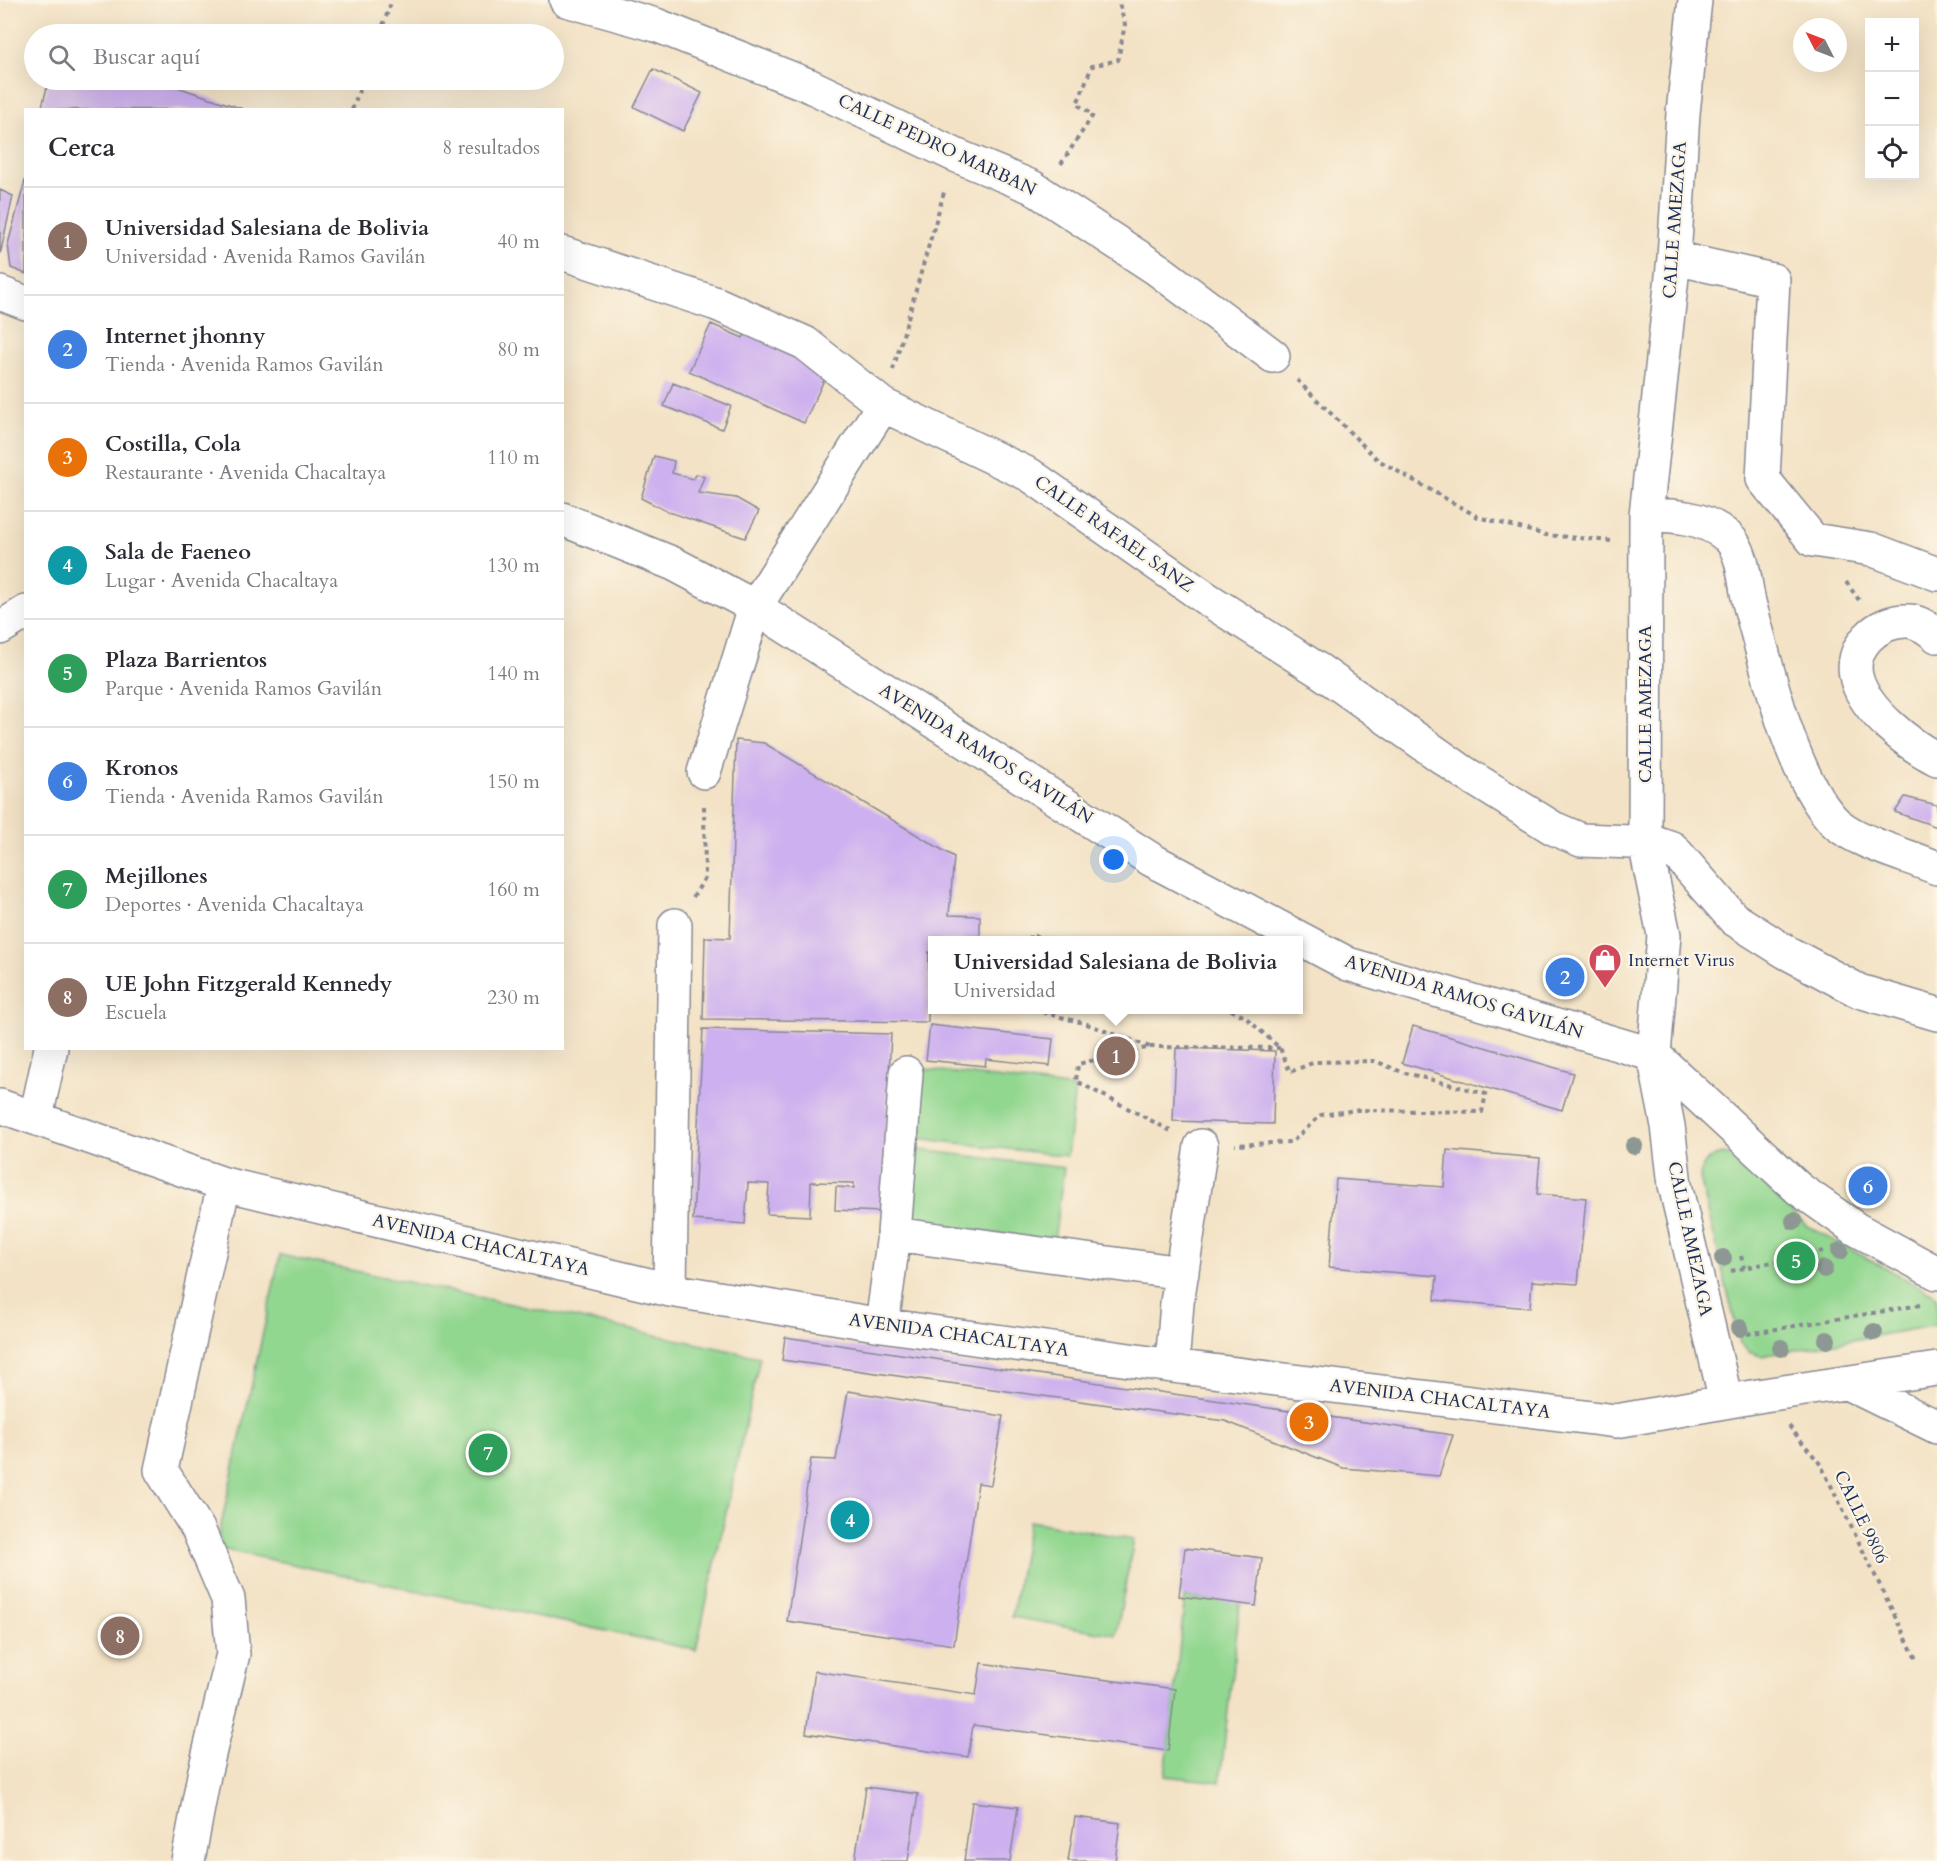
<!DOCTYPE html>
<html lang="es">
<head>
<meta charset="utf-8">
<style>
  body { margin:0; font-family:Cardo,serif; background:#f2f2f3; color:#2b2b33 }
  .controls { position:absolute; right:18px; top:18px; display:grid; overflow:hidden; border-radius:0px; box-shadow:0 6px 24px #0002 }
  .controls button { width:54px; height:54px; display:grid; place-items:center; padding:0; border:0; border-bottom:2px solid #e1e1e2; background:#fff; color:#2b2b33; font:30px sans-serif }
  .compass { position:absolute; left:1793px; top:18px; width:54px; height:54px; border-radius:50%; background:#fff; box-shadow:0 6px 24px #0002; rotate:312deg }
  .you { position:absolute; left:1114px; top:860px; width:21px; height:21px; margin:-15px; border:4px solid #fff; border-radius:50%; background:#1a73e8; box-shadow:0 0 0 9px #1a73e833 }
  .badge { display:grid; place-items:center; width:39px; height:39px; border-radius:50%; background:#db2777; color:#fff; font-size:20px; font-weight:700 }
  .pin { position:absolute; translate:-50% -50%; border:3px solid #fff; box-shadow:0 2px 6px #0006 }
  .popup { position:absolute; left:928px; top:936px; width:375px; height:78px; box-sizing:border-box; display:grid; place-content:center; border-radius:0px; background:#fff; filter:drop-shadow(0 2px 4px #0005); font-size:20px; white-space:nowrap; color:#7c7c81 }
  .popup b { font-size:22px; color:#2b2b33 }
  .popup::after { content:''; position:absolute; left:50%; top:100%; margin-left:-12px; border:12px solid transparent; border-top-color:#fff }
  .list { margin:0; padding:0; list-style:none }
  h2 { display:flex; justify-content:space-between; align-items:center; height:78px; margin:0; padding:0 24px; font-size:26px }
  h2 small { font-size:20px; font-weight:400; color:#7c7c81 }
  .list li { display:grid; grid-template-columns:39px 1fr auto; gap:18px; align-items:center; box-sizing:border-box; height:108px; padding:0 24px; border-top:2px solid #e1e1e2 }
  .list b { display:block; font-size:22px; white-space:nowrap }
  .list p { margin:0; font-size:20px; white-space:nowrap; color:#7c7c81 }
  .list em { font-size:20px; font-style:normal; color:#7c7c81 }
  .icon { flex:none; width:33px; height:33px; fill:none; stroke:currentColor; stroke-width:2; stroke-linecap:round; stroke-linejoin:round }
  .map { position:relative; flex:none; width:1937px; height:1861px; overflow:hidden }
  .search { position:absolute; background:#fff; box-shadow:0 6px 24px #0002; left:24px; top:24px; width:540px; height:66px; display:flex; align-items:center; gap:15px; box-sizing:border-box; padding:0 21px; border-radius:33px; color:#7c7c81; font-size:22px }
  .panel { position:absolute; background:#fff; box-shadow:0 6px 24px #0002; left:24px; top:108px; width:540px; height:942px; border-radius:0px }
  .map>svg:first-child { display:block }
  .green { fill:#92d790; stroke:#568377; stroke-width:1.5 }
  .building { fill:#cdb0ef }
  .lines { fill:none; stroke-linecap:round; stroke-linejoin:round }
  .minor-casing { stroke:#878892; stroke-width:36 }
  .path { stroke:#878892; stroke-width:4; stroke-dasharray:4.5 4.5; stroke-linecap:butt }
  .minor { stroke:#fff; stroke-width:33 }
  .tree { fill:#8d9793 }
  .labels { text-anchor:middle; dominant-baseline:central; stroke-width:4.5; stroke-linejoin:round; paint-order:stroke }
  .street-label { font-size:18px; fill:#1b2f5e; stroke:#fcf5e5 }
  .poi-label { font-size:18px; fill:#1b2f5e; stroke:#fcf5e5; text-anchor:start }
</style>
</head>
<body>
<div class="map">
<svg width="1937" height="1861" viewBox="0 0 1937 1861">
  <rect width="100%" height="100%" fill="#fcf5e5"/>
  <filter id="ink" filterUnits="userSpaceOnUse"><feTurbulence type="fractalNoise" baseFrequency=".0167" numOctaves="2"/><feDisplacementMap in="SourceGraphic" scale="12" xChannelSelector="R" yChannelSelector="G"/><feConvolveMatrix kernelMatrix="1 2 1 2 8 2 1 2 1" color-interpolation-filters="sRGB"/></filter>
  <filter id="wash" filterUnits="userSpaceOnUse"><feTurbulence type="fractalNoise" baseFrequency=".008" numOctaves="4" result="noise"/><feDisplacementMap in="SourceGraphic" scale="24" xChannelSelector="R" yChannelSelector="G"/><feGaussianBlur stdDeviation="1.35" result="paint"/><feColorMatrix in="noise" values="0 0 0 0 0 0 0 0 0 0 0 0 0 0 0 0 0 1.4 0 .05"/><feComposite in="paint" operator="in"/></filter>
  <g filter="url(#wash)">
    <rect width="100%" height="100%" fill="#f3e2c5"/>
    <path class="green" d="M924,1069l151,19 -8,68 -152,-18z
      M913,1149l151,19 -10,73 -150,-19z
      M1723,1154l12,3 72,69 130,70v29l-176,31 -12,-4 -9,-9 -40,-165c2,-16 8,-21 23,-24z
      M280,1255l480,102 -64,293 -480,-102z
      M1029,1521l105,18 -18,96 -104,-18z
      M1185,1597l55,6 -20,179 -55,-6z"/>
    <g id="blocks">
      <path class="building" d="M653,69l49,24 -19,38 -49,-24z
        M49,80h107l87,29 -202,1z
        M26,177v97l-15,-6 -3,-24z
        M0,190l13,6 -13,59z
        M711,324l32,14 4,-9 83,38 -26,56 -115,-52z
        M673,383l58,23 -9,23 -58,-23z
        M654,456l20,5 -2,12 21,6 4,-5 7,3 -6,16 38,5 23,13 -14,27 -79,-27 -25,-13z
        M736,740l28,3 190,114 -5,58 31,1v24h-47v13l-4,-1 -1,70 -225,-3 2,-82 25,1z
        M1905,797l32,8v22l-42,-15z
        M930,1025l123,14 -3,27 -64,-7 -1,7 -59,-6z
        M1413,1026l160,47 -11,37 -160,-47z
        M703,1029l188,5 -9,178 -47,-2 1,-23 18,1v-5l-43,-1 -1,34 -43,-2 2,-30 -21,-1 -3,41 -52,-4z
        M1176,1048l99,3 -2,73 -100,-3z
        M1447,1150l93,8 -3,36 49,4 -8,86 -46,-3 -2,27 -95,-8 2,-24 -108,-9 7,-88 108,8z
        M785,1337l668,98 -14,41 -96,-8 -118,-47 -443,-61z
        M848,1391l155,25 -12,69 -13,-2 -24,162 -167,-24 24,-162 25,1z
        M1185,1548l77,10 -6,48 -77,-10z
        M981,1663l194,26 -7,62 -195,-26 -5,32 -162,-24 9,-62 161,24z
        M866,1787l52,7 -10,67h-53z
        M972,1802l46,5 -8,54h-46z
        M1075,1817l45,6 -5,38h-47z"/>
    </g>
  </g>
  <g filter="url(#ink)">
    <use href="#blocks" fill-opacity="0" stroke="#878892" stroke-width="1.5"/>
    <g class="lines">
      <g class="minor-casing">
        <path id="minor" d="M566,0l90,25 152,60 147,70 77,32 125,82 116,87
          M1695,0l-12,113 -9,145 -28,257 -1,328 19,92 -10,120 14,71 7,59 51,216
          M562,253l155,51 88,39 78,62 147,70 177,124 113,72 143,101 90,56 28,12 76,3 15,5 62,71 52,33 73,39 78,23
          M1674,258l99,22 -10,199 50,61 58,9 66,25
          M0,293l26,10
          M1646,515c29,0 59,2 82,22 17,16 16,48 22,69 18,63 39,163 81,212 19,23 76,37 106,50
          M562,519l112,45 81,43 397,253 196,104 306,91 145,134 57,40 81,44
          M0,628l26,-16
          M1937,636c-8,-7 -17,-14 -28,-15 -31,-2 -62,27 -52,59 9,31 52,65 80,79
          M704,772l51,-165 128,-202
          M0,1106l224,78 446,106 212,35 290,41 444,55 148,-26 173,-26
          M36,1117l15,-69
          M894,1234l288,39
          M670,1290l5,-365
          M882,1325l12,-91 12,-161
          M1172,1366l5,-63 24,-157
          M1847,1383l90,44
          M188,1861l16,-86 29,-121 -5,-55 -30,-70 -37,-59 63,-286"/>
      </g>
      <path class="path" d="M380,34l12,-34
        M352,110l11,-30
        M1061,164l32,-49 -16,-11 15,-38 26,-6 7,-36 -7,-24
        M893,370l52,-181
        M1297,380l81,80 100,57 68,18 65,6
        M1846,582l13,18
        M693,897l12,-19 -1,-72
        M1030,940v-5l26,5
        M1034,1010l53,14 63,23 -72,17 -2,17 95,50
        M1231,1010l14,7 35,31 10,24 25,-10 60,-1 27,11 84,22 -4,18 -125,-2 -36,5 -29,27 -57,3
        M1150,1047l130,1
        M1800,1244l10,9
        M1741,1256l3,12
        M1731,1271l92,-20
        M1747,1334l173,-29
        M1789,1426l32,39 96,196"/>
      <use href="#minor" class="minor"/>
    </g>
    <g class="tree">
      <circle cx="1634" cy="1146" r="9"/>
      <circle cx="1794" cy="1221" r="9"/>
      <circle cx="1840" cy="1251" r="9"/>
      <circle cx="1723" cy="1258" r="9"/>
      <circle cx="1824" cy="1269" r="9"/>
      <circle cx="1740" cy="1328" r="9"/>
      <circle cx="1874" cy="1332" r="9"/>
      <circle cx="1827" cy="1340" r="9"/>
      <circle cx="1781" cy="1348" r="9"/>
    </g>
  </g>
  <defs>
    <g id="shop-pin" transform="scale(1.725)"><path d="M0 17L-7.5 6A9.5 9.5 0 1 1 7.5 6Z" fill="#d1495b" stroke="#fcf5e5"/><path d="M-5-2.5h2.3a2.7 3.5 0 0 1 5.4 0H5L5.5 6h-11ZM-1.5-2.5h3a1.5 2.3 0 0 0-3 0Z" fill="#fff"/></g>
  </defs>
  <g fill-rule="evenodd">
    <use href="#shop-pin" x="1605" y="960"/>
  </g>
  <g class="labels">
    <g class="street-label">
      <text transform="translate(937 145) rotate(25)">CALLE PEDRO MARBAN</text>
      <text transform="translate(1675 220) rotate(-86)">CALLE AMEZAGA</text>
      <text transform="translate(1114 534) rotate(35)">CALLE RAFAEL SANZ</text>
      <text transform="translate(1645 704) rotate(-90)">CALLE AMEZAGA</text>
      <text transform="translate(986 754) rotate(32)">AVENIDA RAMOS GAVILÁN</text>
      <text transform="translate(1464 997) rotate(17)">AVENIDA RAMOS GAVILÁN</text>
      <text transform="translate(1690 1239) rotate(78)">CALLE AMEZAGA</text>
      <text transform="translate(481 1245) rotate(13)">AVENIDA CHACALTAYA</text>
      <text transform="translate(959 1335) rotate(8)">AVENIDA CHACALTAYA</text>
      <text transform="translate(1440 1399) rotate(7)">AVENIDA CHACALTAYA</text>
      <text transform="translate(1861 1517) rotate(64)">CALLE 9806</text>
    </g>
    <g class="poi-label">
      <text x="1628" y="960">Internet Virus</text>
    </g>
  </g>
</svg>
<div class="controls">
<button>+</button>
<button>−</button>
<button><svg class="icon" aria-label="locate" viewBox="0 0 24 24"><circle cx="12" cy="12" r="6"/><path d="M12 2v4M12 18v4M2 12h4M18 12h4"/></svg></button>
</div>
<svg class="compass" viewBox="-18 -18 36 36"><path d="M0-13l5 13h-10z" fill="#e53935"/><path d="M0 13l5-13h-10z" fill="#7c7c81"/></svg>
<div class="you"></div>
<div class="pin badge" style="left:1116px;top:1056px;background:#8d6e63">1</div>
<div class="popup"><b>Universidad Salesiana de Bolivia</b>Universidad</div>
<div class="pin badge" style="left:1565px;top:977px;background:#3f7fe0">2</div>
<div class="pin badge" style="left:1309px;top:1422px;background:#e8710a">3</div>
<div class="pin badge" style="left:850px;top:1520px;background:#0f9aa8">4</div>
<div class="pin badge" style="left:1796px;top:1261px;background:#2e9e5b">5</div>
<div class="pin badge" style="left:1868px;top:1186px;background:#3f7fe0">6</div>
<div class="pin badge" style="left:488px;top:1453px;background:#2e9e5b">7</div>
<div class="pin badge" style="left:120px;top:1636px;background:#8d6e63">8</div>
<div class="search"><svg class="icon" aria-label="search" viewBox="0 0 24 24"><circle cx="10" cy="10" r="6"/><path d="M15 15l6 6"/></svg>Buscar aquí</div>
<section class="panel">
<h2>Cerca<small>8 resultados</small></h2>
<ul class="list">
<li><span class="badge" style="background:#8d6e63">1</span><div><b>Universidad Salesiana de Bolivia</b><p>Universidad · Avenida Ramos Gavilán</p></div><em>40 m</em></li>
<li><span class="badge" style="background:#3f7fe0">2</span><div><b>Internet jhonny</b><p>Tienda · Avenida Ramos Gavilán</p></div><em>80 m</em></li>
<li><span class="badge" style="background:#e8710a">3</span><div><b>Costilla, Cola</b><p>Restaurante · Avenida Chacaltaya</p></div><em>110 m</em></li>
<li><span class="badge" style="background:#0f9aa8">4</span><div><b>Sala de Faeneo</b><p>Lugar · Avenida Chacaltaya</p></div><em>130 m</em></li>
<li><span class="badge" style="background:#2e9e5b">5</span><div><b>Plaza Barrientos</b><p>Parque · Avenida Ramos Gavilán</p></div><em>140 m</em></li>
<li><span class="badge" style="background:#3f7fe0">6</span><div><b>Kronos</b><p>Tienda · Avenida Ramos Gavilán</p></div><em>150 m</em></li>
<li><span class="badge" style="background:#2e9e5b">7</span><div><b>Mejillones</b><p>Deportes · Avenida Chacaltaya</p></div><em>160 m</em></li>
<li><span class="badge" style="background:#8d6e63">8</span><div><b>UE John Fitzgerald Kennedy</b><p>Escuela</p></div><em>230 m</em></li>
</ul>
</section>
</div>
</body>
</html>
